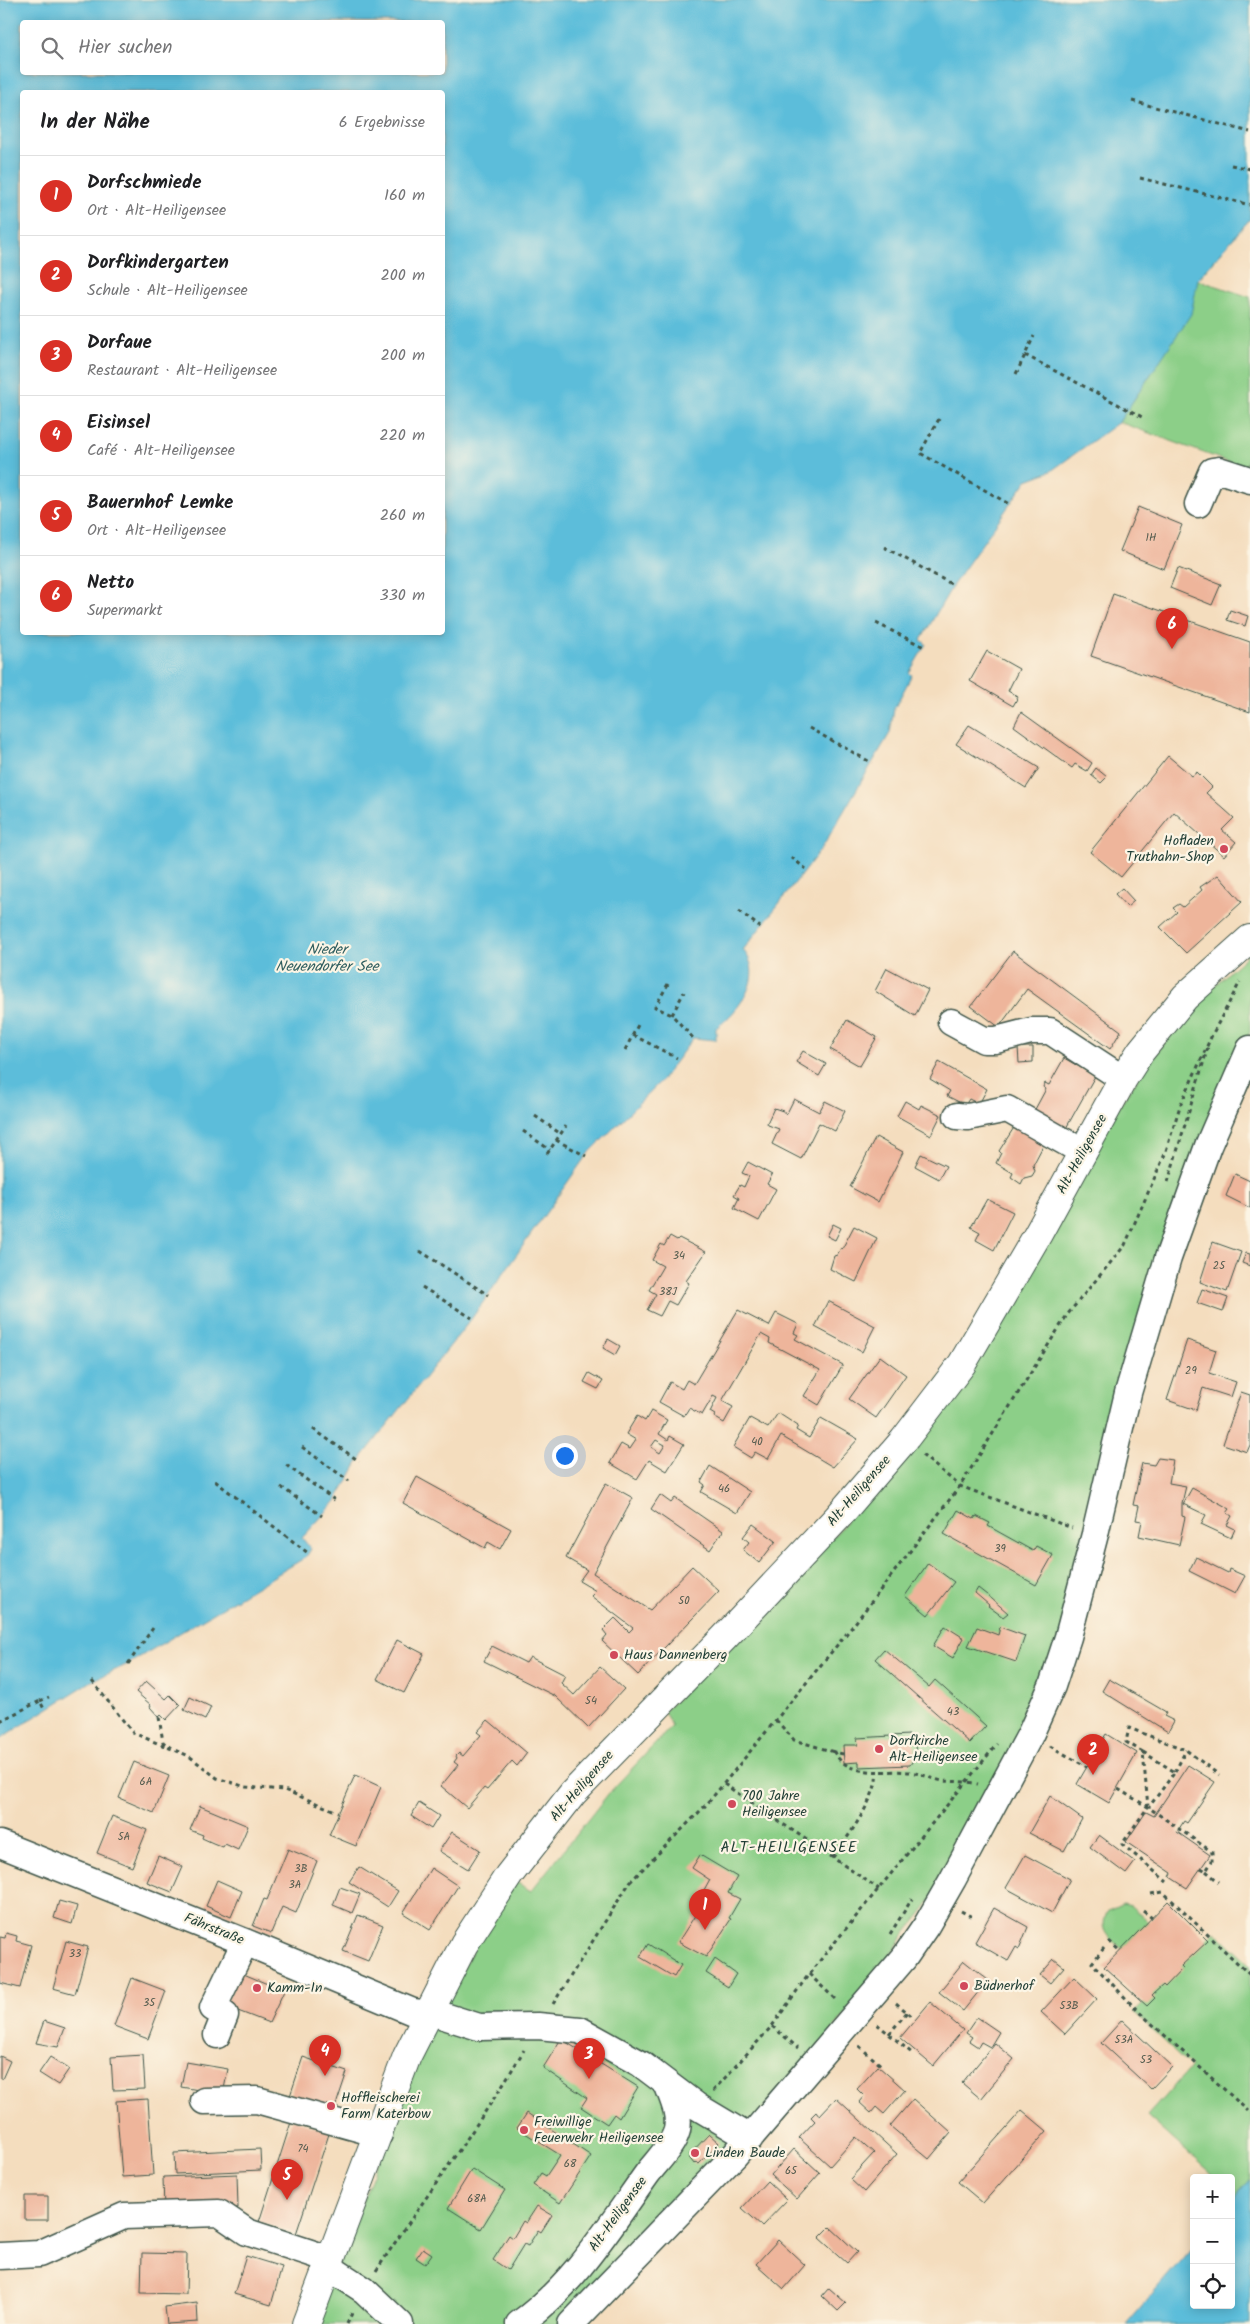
<!DOCTYPE html>
<html lang="de">
<head>
<meta charset="utf-8">
<style>
  body { margin:0; font-family:Kalam,sans-serif; background:#f2f2f2; color:#202124 }
  .controls { position:absolute; right:15px; bottom:15px; display:grid; overflow:hidden; border-radius:5px; box-shadow:0 2px 12px #0003 }
  .controls button { width:45px; height:45px; display:grid; place-items:center; padding:0; border:0; border-bottom:1px solid #e0e0e0; background:#fff; color:#202124; font:25px sans-serif }
  .you { position:absolute; left:564px; top:1455px; width:18px; height:18px; margin:-12px; border:4px solid #fff; border-radius:50%; background:#1a73e8; box-shadow:0 0 0 8px #1a73e833 }
  .badge { display:grid; place-items:center; width:32px; height:32px; border-radius:50%; background:#d93025; color:#fff; font-size:16px; font-weight:700 }
  .pin { position:absolute; translate:-50% -41px; filter:drop-shadow(0 1px 2px #0008) }
  .pin::after { content:''; position:absolute; top:26px; width:18px; height:15px; background:inherit; clip-path:polygon(0 0,100% 0,50% 100%) }
  .list { margin:0; padding:0; list-style:none }
  h2 { display:flex; justify-content:space-between; align-items:center; height:65px; margin:0; padding:0 20px; font-size:21px }
  h2 small { font-size:16px; font-weight:400; color:#757577 }
  .list li { display:grid; grid-template-columns:32px 1fr auto; gap:15px; align-items:center; box-sizing:border-box; height:80px; padding:0 20px; border-top:1px solid #e0e0e0 }
  .list b { display:block; font-size:19px; white-space:nowrap }
  .list p { margin:0; font-size:16px; white-space:nowrap; color:#757577 }
  .list em { font-size:16px; font-style:normal; color:#757577 }
  .icon { flex:none; width:28px; height:28px; fill:none; stroke:currentColor; stroke-width:2; stroke-linecap:round; stroke-linejoin:round }
  .map { position:relative; flex:none; width:1250px; height:2324px; overflow:hidden }
  .search { position:absolute; background:#fff; box-shadow:0 2px 12px #0003; left:20px; top:20px; width:425px; height:55px; display:flex; align-items:center; gap:12px; box-sizing:border-box; padding:0 18px; border-radius:5px; color:#757577; font-size:19px }
  .panel { position:absolute; background:#fff; box-shadow:0 2px 12px #0003; left:20px; top:90px; width:425px; height:545px; border-radius:5px }
  .map>svg:first-child { display:block }
  .green { fill:#8ccf88; stroke:#56865e }
  .water { fill:#5cbdda; stroke:#3e7d87; fill-rule:evenodd }
  .building { fill:#eeb59b; fill-rule:evenodd }
  .lines { fill:none; stroke-linecap:round; stroke-linejoin:round }
  .minor-casing { stroke:#3f5549; stroke-width:29 }
  .major-casing { stroke:#3f5549; stroke-width:30 }
  .path { stroke:#3f5549; stroke-width:3; stroke-dasharray:4 4; stroke-linecap:butt }
  .minor { stroke:#fff; stroke-width:26 }
  .major { stroke:#fff; stroke-width:28 }
  .poi-dot { fill:#d1495b; stroke:#fcf5e5; stroke-width:2 }
  .labels { text-anchor:middle; dominant-baseline:central; stroke-width:4.5; stroke-linejoin:round; paint-order:stroke }
  .number-label { font-size:11px; fill:#535b4e }
  .poi-label { font-size:14px; fill:#1f3d34; stroke:#fcf5e5; text-anchor:start }
  .street-label { font-size:14px; fill:#1f3d34; stroke:#fcf5e5 }
  .water-label { font-size:15px; font-style:italic; fill:#2e5d5e; stroke:#fcf5e5 }
  .neighbourhood-label { font-size:15px; letter-spacing:1px; fill:#1f3d34; stroke:#fcf5e5 }
</style>
</head>
<body>
<div class="map">
<svg width="1250" height="2324" viewBox="0 0 1250 2324">
  <rect width="100%" height="100%" fill="#fcf5e5"/>
  <filter id="ink" filterUnits="userSpaceOnUse"><feTurbulence type="fractalNoise" baseFrequency=".02" numOctaves="2"/><feDisplacementMap in="SourceGraphic" scale="10" xChannelSelector="R" yChannelSelector="G"/><feConvolveMatrix kernelMatrix="1 2 1 2 8 2 1 2 1" color-interpolation-filters="sRGB"/></filter>
  <filter id="wash" filterUnits="userSpaceOnUse"><feTurbulence type="fractalNoise" baseFrequency=".0096" numOctaves="4" result="noise"/><feDisplacementMap in="SourceGraphic" scale="20" xChannelSelector="R" yChannelSelector="G"/><feGaussianBlur stdDeviation="1.12" result="paint"/><feColorMatrix in="noise" values="0 0 0 0 0 0 0 0 0 0 0 0 0 0 0 0 0 1.4 0 .05"/><feComposite in="paint" operator="in"/></filter>
  <g filter="url(#wash)">
    <rect width="100%" height="100%" fill="#f4ddbe"/>
    <path class="green" d="M1250,218l-52,62 52,17v156l-5,15 -126,-46 34,-51 13,-98z
      M1250,953v79l-27,60 -156,537 -114,242 -136,180 -254,273h-248l111,-286 57,-107 33,-49 15,9 78,-98 63,-67 -8,-14 178,-185 303,-460 59,-72z
      M1123,1904l8,2 17,16 -26,27c-13,-12 -24,-20 -14,-38z
      M1215,1931l35,33v216l-14,16 -5,-5v-13h-15l-69,-62 44,-49 -57,-55z"/>
    <path class="water" d="M0,0h1250v219l-52,60 -7,35 -72,108 -68,49 -24,9 -74,105 -32,55 5,4 -17,29 3,2 -18,34 -4,24 -68,115 -79,102c23,26 -4,61 -27,78v12l-23,-2 -31,42 -76,76 -114,162 -113,143 -23,40 -34,37 9,11 -5,8 -178,107 -36,17 -92,58zM22,22h420v50h-420zM22,92h420v540h-420z
      M1250,2180v144h-124l68,-79v60h37v-103z"/>
    <g id="blocks">
      <path class="building" d="M1138,507l44,18 -18,44 -44,-18z
        M1178,568l43,16 -9,21 -42,-17z
        M1113,594l137,48v70l-159,-56z
        M1230,610l18,6 -3,10 -18,-6z
        M987,651l32,18 -11,22 10,6 -5,9 -43,-25z
        M1021,712l71,51 -5,8 -12,-7 -3,4 -58,-42z
        M969,725l70,43 -13,20 -70,-44z
        M1168,756l24,20 5,-4 15,15 -6,6 28,25 -12,12 14,12 -12,14 -50,-44 -53,65 -31,-25z
        M1096,768l11,9 -6,6 -10,-8z
        M1218,875l24,27 -56,51 -26,-26 17,-15 -4,-4 6,-4 4,3 19,-17 -2,-3z
        M1122,888l12,13 -7,6 -12,-13z
        M1013,951l108,80 -11,18 -83,-60 -28,38 -28,-21z
        M887,968l41,22 -13,26 -40,-25z
        M847,1020l30,17 -17,29 -30,-17z
        M1018,1047h15v15l-14,1z
        M803,1051l23,13 -7,12 -23,-14z
        M1064,1058l31,18 -30,54 -32,-17 13,-24 -3,-2 2,-4 4,2z
        M939,1062l48,27 -8,15 -10,-5 -4,6 -18,-9 3,-5 -20,-12z
        M794,1099l25,13 6,-11 20,10 -10,20 -16,-8 -18,36 -29,-15 7,-15 -11,-4 -1,-2 7,-15 9,3 3,4z
        M905,1101l14,8 2,-4 20,10 -10,20 -34,-19z
        M1015,1126l30,16 -12,23 2,6 -3,5 -8,2 -3,6 -10,-7 2,-4 -17,-10 5,-10 -2,-2z
        M876,1137l27,15 -25,50 -28,-15z
        M921,1154l25,12 -7,13 -24,-13z
        M748,1162l24,13 -5,9 9,5 -17,32 -25,-13 5,-10 -5,-3 6,-10 4,2 5,-11 -7,-3z
        M1235,1174l15,7v27l-24,-12z
        M987,1199l26,13 -19,38 -18,-10 4,-8 -9,-5z
        M833,1224l8,4 -6,12 -8,-4z
        M854,1226l23,12 -21,44 -26,-13 4,-13 3,-1 4,-7 1,1z
        M670,1236l7,4 2,-2 27,14 -20,29 3,2 -13,22 -8,-4 -8,15 -13,-6 9,-16 -7,-4 14,-24 -11,-6 9,-16 3,2z
        M1213,1242l28,10 -14,40 -27,-10z
        M1246,1253l4,1v12l-8,-3z
        M1202,1289l26,9 -5,14 -26,-9z
        M828,1301l47,25 -13,26 -47,-25z
        M738,1310l31,16 7,-13 22,11 -4,9 4,2 -3,4 48,26 -24,40 -15,-9 16,-26 -51,-27 1,-4 -9,-5 -39,67 11,6 -9,16 -10,-6 1,-2 -5,-3 7,-14 -4,-2 -11,19 -13,-7 -5,8 -25,-14 11,-20 12,7 5,-9 7,4z
        M608,1339l12,7 -5,9 -12,-7z
        M1187,1340l29,10 -7,23 27,9 -5,15 -28,-9 -7,22 -29,-10z
        M880,1356l26,19 -30,43 -27,-19z
        M589,1373l14,8 -5,8 -14,-7z
        M1241,1392l9,3v50l-3,7 -24,-8z
        M651,1411l16,9 -8,14 9,6 2,-4 14,8 -17,27 -18,-11 -12,19 -27,-16 11,-19 9,5 6,-9 -10,-6 11,-18 8,5zM656,1440l9,5 -5,8 -9,-6z
        M778,1413l20,13 -2,4 13,8 12,-20 37,21 -25,28 -52,-31 -13,23 -13,-7 -4,6 -18,-11 17,-29 18,10z
        M1158,1458l15,2 -4,23 17,3 -4,17v13l3,1 -6,28 -40,-9 3,-15 -6,-1 3,-14 -6,-1 9,-42 12,2z
        M710,1466l40,26 -13,21 -36,-21 4,-7 -4,-3z
        M417,1477l94,52 -11,20 -12,-7 -3,6 -82,-45z
        M606,1483l27,15 -40,75 57,37 42,-44 27,25 -81,84 -36,-34 5,-6 -4,-5 12,-12 14,14 4,-4 -42,-32 5,-5 -17,-10 8,-11 -21,-12z
        M1192,1488l38,21 -3,4 5,3 -5,9 8,4 -4,9 -30,-14 5,-9 -23,-11z
        M660,1495l11,8 4,-5 48,33 -13,19 -59,-41z
        M958,1510l16,9 2,-3 14,7 -2,3 45,25 3,-5 17,9 -17,30 -92,-51z
        M753,1524l23,17 -17,22 -16,-13 6,-8 -6,-5z
        M1196,1557l32,16 1,-4 16,7 -10,18 -46,-23z
        M928,1563l26,19 -26,33 -23,-19z
        M978,1588l14,11 16,14 -5,4 -15,-11 1,-1 -14,-12z
        M945,1626l19,12 -11,20 -20,-12z
        M977,1627l21,8 2,-8 25,9 -9,26 -48,-16z
        M397,1640l27,14 -20,39 -27,-14z
        M492,1646l34,17 4,-6 35,18 -4,8 13,12 26,-28 24,22 -36,39 -33,-32 -71,-35z
        M884,1649l45,38 6,-7 51,46 -16,17 -95,-84z
        M1109,1679l57,33 -2,4 10,5 -6,11 -66,-41z
        M146,1681l20,18 4,-4 10,10 -14,15 -5,-5 -2,2 -9,-10 1,-2 -15,-13z
        M190,1697l21,10 -6,13 -21,-10z
        M488,1720l39,33 -10,13 -5,-5 -25,29 -3,-2 -17,20 -26,-22 17,-21 -4,-3 3,-4 -1,-2 3,-3 4,3 18,-21 -4,-3z
        M1106,1734l31,19 -28,50 -32,-19z
        M909,1735l6,10 1,11 -6,9 -51,2v-5l-15,1 -1,-18h15l-1,-7z
        M134,1762l35,14 -15,37 -35,-15z
        M1188,1765l27,17 -28,41 -3,-2 -7,11 33,23 -23,33 -17,-11 2,-4 -46,-31 20,-30 8,4z
        M355,1775l26,12 -25,59 -27,-11z
        M1050,1796l32,23 -18,32 -35,-18z
        M419,1803l20,13 -8,13 -20,-13z
        M200,1806l48,20 -10,24 -13,-6 -2,3 -10,-4 -11,-5 1,-3 -13,-5z
        M112,1816l35,14 -15,37 -35,-14z
        M452,1832l28,18 -12,19 -29,-18z
        M1099,1835l36,27 -9,12 -36,-27z
        M288,1849l29,12 -21,52 -14,-6 -11,26 -18,-7 11,-27 3,1z
        M700,1855l37,22 -9,16 12,6 -11,19 2,1 -25,38 -28,-15 25,-39 -4,-3 11,-20 -18,-12z
        M1025,1855l45,24 -18,34 -46,-25z
        M158,1856l25,11 -11,25 -25,-10z
        M359,1867l39,24 -10,16 -39,-25z
        M431,1868l27,18 -28,44 -27,-17z
        M217,1880l25,11 -11,26 -25,-11z
        M340,1887l20,7 -8,19 -19,-8z
        M59,1901l18,5 -5,18 -18,-6z
        M1168,1901l40,40 -27,25 2,2 -18,19 -2,-2 -11,10 3,3 -8,8 -43,-39z
        M994,1908l34,19 -9,22 -3,-2 -8,14 -33,-19z
        M358,1915l25,10 -15,36 -25,-10z
        M6,1933l11,3 -1,5 15,4 -11,43 -20,-5v-46l5,1z
        M66,1941l22,6 -13,47 -22,-6z
        M648,1944l33,21 -7,12 -34,-20z
        M715,1959l21,15 -8,13 -22,-14z
        M1054,1959l10,8 -14,16 -10,-8z
        M964,1961l24,19 -25,31 -24,-19z
        M239,1972l45,19 -15,32 -44,-17z
        M1074,1977l23,22 -32,35 -24,-22z
        M132,1978l34,13 -18,48 -34,-13z
        M930,2002l33,28 -30,36 -33,-28z
        M977,2017l22,15 -9,15 -9,-5 -3,5 -9,-6 3,-4 -6,-4z
        M1122,2020l50,47 -21,22 -50,-46z
        M44,2021l21,7 -7,19 -22,-4z
        M561,2039l77,48 -19,31 -5,-4 -7,10 -26,-17 6,-9 -44,-30z
        M995,2043l19,16 -33,40 -19,-16z
        M143,2055l2,34 -32,1 -2,-33z
        M0,2056l10,5 -8,18h-2z
        M50,2057l19,12 -11,16 -19,-12z
        M303,2057l44,15 -14,42 -44,-15z
        M186,2062l42,7 -5,25 -42,-7z
        M878,2066l27,24 -21,24 -8,-7 -5,6 -12,-11 5,-6 -7,-7z
        M836,2098l61,56 -33,38 -14,-13 24,-26 -18,-16 -26,29 -31,-28 16,-17 -4,-4 5,-5 3,4z
        M148,2099l5,76 -31,2 -6,-76z
        M913,2099l38,34 -22,26 -39,-33z
        M1022,2110l25,21 -64,72 -25,-21z
        M527,2113l64,43 -31,47 -27,-18 8,-12 5,3 14,-21 -43,-27z
        M292,2119l38,12 -34,103 -37,-12z
        M709,2134l10,9 -20,21 -3,-2 -2,2 -6,-8z
        M260,2149l1,21 -86,4 -1,-21z
        M794,2149l26,24 -23,26 -26,-24z
        M472,2169l33,21 -24,39 -33,-21z
        M237,2174l1,34 -74,2 -1,-33z
        M767,2181l20,19 -25,26 -20,-18z
        M25,2196h23v24h-23z
        M537,2206l15,9 -11,17 -3,-2 -10,16 -4,-2 -16,26 -15,-10 16,-25 4,3 10,-17 3,2z
        M830,2227l27,25 -10,11 -28,-25z
        M778,2240l27,25 -21,24 -28,-25z
        M423,2248l9,6 -7,10 -9,-6z
        M142,2253l45,1 -1,40 -45,-1z
        M246,2256l36,11 -11,38 -37,-11z
        M829,2288l17,15 -8,8 -16,-15z
        M197,2303l1,19 -31,2 -2,-17z"/>
    </g>
  </g>
  <g filter="url(#ink)">
    <use href="#blocks" fill-opacity="0" stroke="#3f5549" stroke-width="1"/>
    <g class="lines">
      <g class="minor-casing">
        <path id="minor" d="M1198,504l14,-33 7,-1 31,10
          M951,1022l33,18h12l35,-9h19l73,48
          M957,1116l11,1 39,-8 76,43
          M0,1844l245,98 168,70 28,3 38,12 59,-1 42,4 61,34 57,43 52,31
          M217,2035l8,-20 -12,-7 32,-66
          M204,2101l53,-1 122,34
          M0,2256l39,-2 85,-38 95,-3 28,19 82,27
          M327,2266l37,24 36,34
          M519,2324c54,-38 90,-97 128,-150 9,-12 26,-28 30,-44 3,-16 -3,-28 -9,-44
          M571,2324l163,-168 170,-198 22,-32 27,-47 77,-144 22,-49 16,-49 27,-103 33,-141 40,-135 40,-112 42,-97"/>
      </g>
      <g class="major-casing">
        <path id="major" d="M306,2324l101,-268 57,-112 45,-69 64,-82 151,-155 113,-120 67,-78 58,-76 76,-130 85,-155 18,-28 44,-54 65,-58"/>
      </g>
      <path class="path" d="M1132,101l118,31
        M1231,165l19,4
        M1140,178l110,27
        M1025,355l117,62
        M1016,374l18,-38
        M939,419l-19,34 89,51
        M884,547l69,38
        M876,623l48,24
        M809,728l63,35
        M791,857l15,12
        M739,911l21,16
        M668,984l-13,23 17,8 21,23
        M672,1015l12,-23
        M633,1035l44,23
        M625,1050l14,-27
        M535,1116l26,18
        M523,1131l27,19
        M556,1140l30,16
        M547,1154l19,-28
        M1168,1182l40,-135
        M420,1251l68,44
        M422,1287l50,31
        M313,1429l46,32
        M302,1447l47,34
        M922,1455l38,31 112,42
        M286,1465l50,36
        M215,1481l93,72
        M281,1487l41,29
        M128,1664l25,-36
        M92,1681l41,52 56,23 28,22 29,9 38,3 54,22
        M40,1701l9,-4
        M159,1717l4,25 8,6
        M776,1720l18,20 40,12
        M0,1721l40,-20 5,10
        M1050,1746l37,21
        M1143,1752l32,20 -26,35
        M843,1754l-9,-2c15,27 50,17 75,20 12,1 22,7 34,9 12,1 23,0 35,3
        M1175,1772l11,-22
        M724,1784l155,105
        M1118,1789l30,18 -26,37 45,38
        M833,1857c13,-17 47,-64 43,-84
        M1201,1868l5,3 6,-10v-9l-64,-45 -5,-55 -17,-10 3,-14 57,22 33,25
        M1206,1871l13,11
        M1151,1894l12,-2 87,83
        M961,1911l13,7
        M1143,1911l9,7
        M890,1934l22,-35
        M1109,1941l11,10
        M1104,1948l-12,15 46,48 110,100
        M809,1974l28,27
        M896,2003l18,15
        M553,2004l77,-122 77,-78 145,-177 108,-141 107,-171 58,-70 40,-91 15,-48 32,-71 28,-53
        M877,2024l36,30
        M772,2026l26,22
        M889,2034l18,-22
        M859,2046l24,21
        M713,2091l59,-65 37,-52 188,-230
        M376,2271c49,-74 103,-145 148,-221
        M347,2324l6,-13"/>
      <use href="#minor" class="minor"/>
      <use href="#major" class="major"/>
    </g>
  </g>
  <g class="poi-dot">
    <circle cx="1224" cy="849" r="5"/>
    <circle cx="614" cy="1655" r="5"/>
    <circle cx="879" cy="1749" r="5"/>
    <circle cx="732" cy="1804" r="5"/>
    <circle cx="964" cy="1986" r="5"/>
    <circle cx="257" cy="1988" r="5"/>
    <circle cx="331" cy="2106" r="5"/>
    <circle cx="524" cy="2130" r="5"/>
    <circle cx="695" cy="2153" r="5"/>
  </g>
  <g class="labels">
    <g class="number-label">
      <text x="1151" y="538">1H</text>
      <text x="679" y="1256">34</text>
      <text x="1219" y="1266">25</text>
      <text x="668" y="1292">38J</text>
      <text x="1191" y="1371">29</text>
      <text x="757" y="1442">40</text>
      <text x="724" y="1489">46</text>
      <text x="1000" y="1549">39</text>
      <text x="684" y="1601">50</text>
      <text x="591" y="1701">54</text>
      <text x="953" y="1712">43</text>
      <text x="146" y="1782">6A</text>
      <text x="124" y="1837">5A</text>
      <text x="301" y="1869">3B</text>
      <text x="295" y="1885">3A</text>
      <text x="75" y="1954">33</text>
      <text x="149" y="2003">35</text>
      <text x="1069" y="2006">53B</text>
      <text x="1124" y="2040">53A</text>
      <text x="1146" y="2060">53</text>
      <text x="303" y="2149">74</text>
      <text x="570" y="2164">68</text>
      <text x="791" y="2171">65</text>
      <text x="477" y="2199">68A</text>
    </g>
    <g class="poi-label">
      <text x="1214" y="841" text-anchor="end">Hofladen<tspan x="1214" dy="16">Truthahn-Shop</tspan></text>
      <text x="624" y="1655">Haus Dannenberg</text>
      <text x="889" y="1741">Dorfkirche<tspan x="889" dy="16">Alt-Heiligensee</tspan></text>
      <text x="742" y="1796">700 Jahre<tspan x="742" dy="16">Heiligensee</tspan></text>
      <text x="974" y="1986">Büdnerhof</text>
      <text x="267" y="1988">Kamm-In</text>
      <text x="341" y="2098">Hoffleischerei<tspan x="341" dy="16">Farm Katerbow</tspan></text>
      <text x="534" y="2122">Freiwillige<tspan x="534" dy="16">Feuerwehr Heiligensee</tspan></text>
      <text x="705" y="2153">Linden Baude</text>
    </g>
    <g class="street-label">
      <text transform="translate(1082 1154) rotate(-61)">Alt-Heiligensee</text>
      <text transform="translate(859 1491) rotate(-49)">Alt-Heiligensee</text>
      <text transform="translate(582 1786) rotate(-49)">Alt-Heiligensee</text>
      <text transform="translate(214 1929) rotate(22)">Fährstraße</text>
      <text transform="translate(618 2214) rotate(-54)">Alt-Heiligensee</text>
    </g>
    <g class="water-label">
      <text x="327" y="950">Nieder<tspan x="327" dy="17">Neuendorfer See</tspan></text>
    </g>
    <g class="neighbourhood-label">
      <text x="789" y="1848">ALT-HEILIGENSEE</text>
    </g>
  </g>
</svg>
<div class="controls">
<button>+</button>
<button>−</button>
<button><svg class="icon" aria-label="locate" viewBox="0 0 24 24"><circle cx="12" cy="12" r="6"/><path d="M12 2v4M12 18v4M2 12h4M18 12h4"/></svg></button>
</div>
<div class="you"></div>
<div class="pin badge" style="left:705px;top:1930px">1</div>
<div class="pin badge" style="left:1093px;top:1775px">2</div>
<div class="pin badge" style="left:589px;top:2079px">3</div>
<div class="pin badge" style="left:325px;top:2076px">4</div>
<div class="pin badge" style="left:287px;top:2200px">5</div>
<div class="pin badge" style="left:1172px;top:649px">6</div>
<div class="search"><svg class="icon" aria-label="search" viewBox="0 0 24 24"><circle cx="10" cy="10" r="6"/><path d="M15 15l6 6"/></svg>Hier suchen</div>
<section class="panel">
<h2>In der Nähe<small>6 Ergebnisse</small></h2>
<ul class="list">
<li><span class="badge">1</span><div><b>Dorfschmiede</b><p>Ort · Alt-Heiligensee</p></div><em>160 m</em></li>
<li><span class="badge">2</span><div><b>Dorfkindergarten</b><p>Schule · Alt-Heiligensee</p></div><em>200 m</em></li>
<li><span class="badge">3</span><div><b>Dorfaue</b><p>Restaurant · Alt-Heiligensee</p></div><em>200 m</em></li>
<li><span class="badge">4</span><div><b>Eisinsel</b><p>Café · Alt-Heiligensee</p></div><em>220 m</em></li>
<li><span class="badge">5</span><div><b>Bauernhof Lemke</b><p>Ort · Alt-Heiligensee</p></div><em>260 m</em></li>
<li><span class="badge">6</span><div><b>Netto</b><p>Supermarkt</p></div><em>330 m</em></li>
</ul>
</section>
</div>
</body>
</html>
